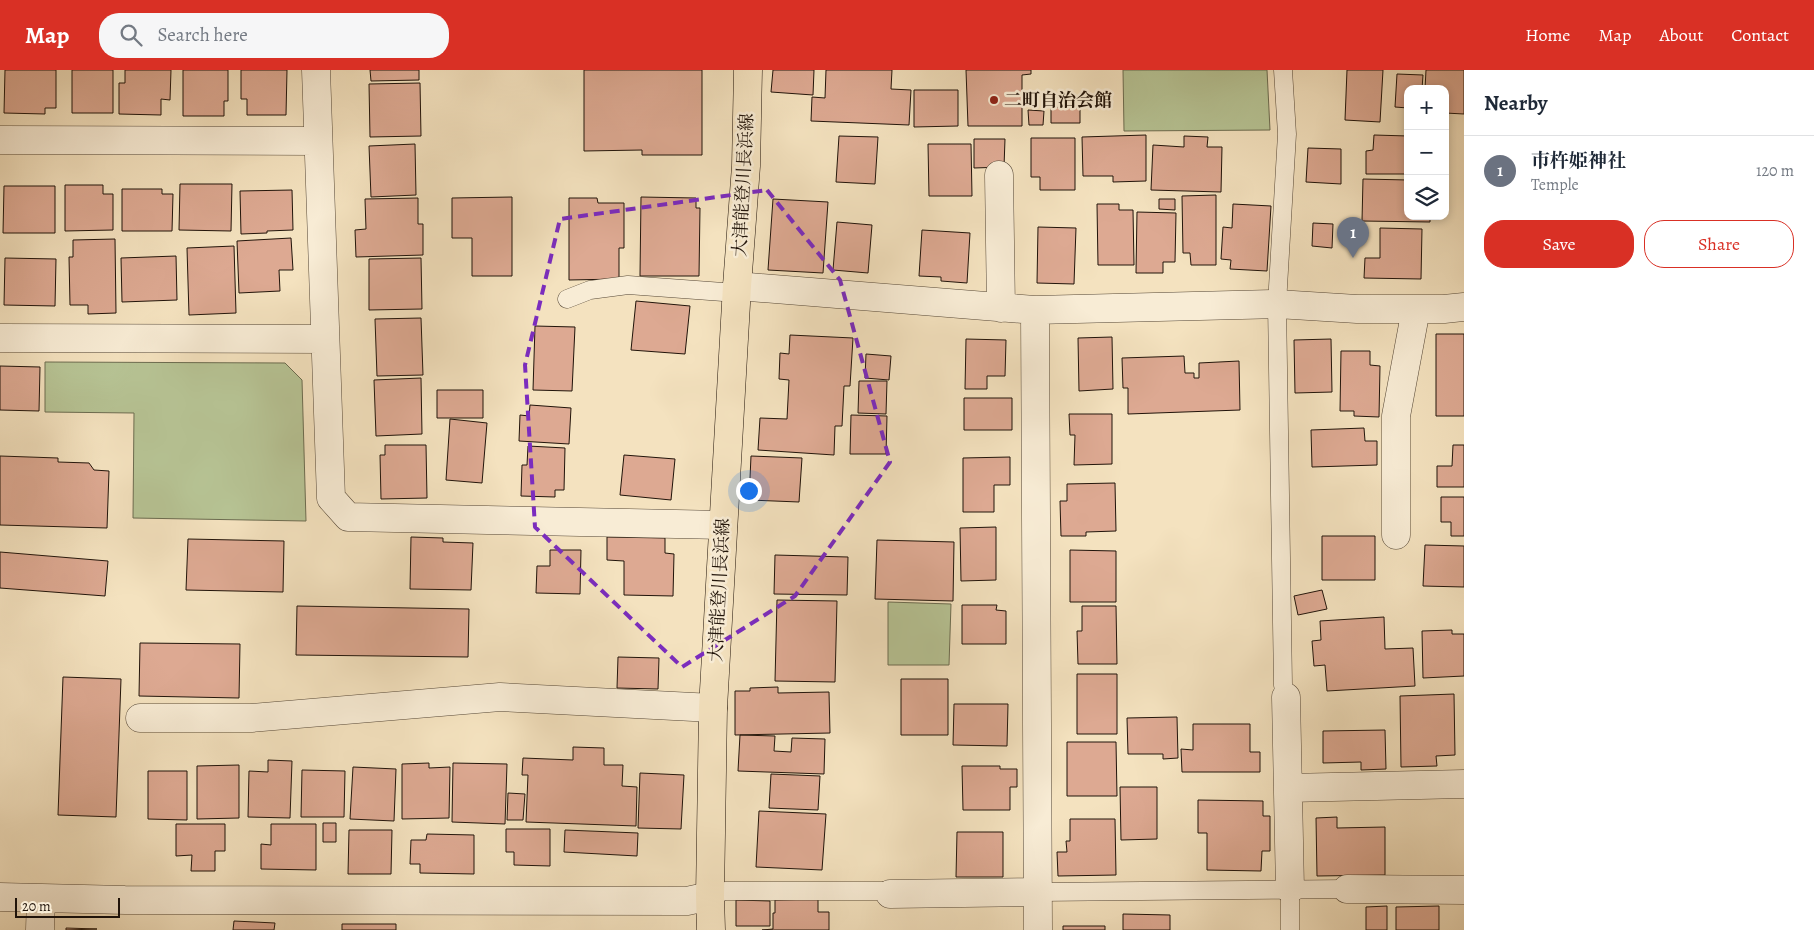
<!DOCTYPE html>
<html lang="en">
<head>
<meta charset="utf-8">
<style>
  body { margin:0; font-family:Alegreya,"Noto Serif JP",serif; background:#f6f6f7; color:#1f2937 }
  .controls { position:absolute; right:15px; top:15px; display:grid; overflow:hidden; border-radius:10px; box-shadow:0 2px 8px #0003 }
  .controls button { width:45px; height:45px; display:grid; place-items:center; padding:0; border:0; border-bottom:1px solid #e0e1e3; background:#fff; color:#1f2937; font:25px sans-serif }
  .scale { position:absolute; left:15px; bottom:12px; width:105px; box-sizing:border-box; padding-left:5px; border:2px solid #21140a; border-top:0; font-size:14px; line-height:18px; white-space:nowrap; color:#21140a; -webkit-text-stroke:4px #f8ecd5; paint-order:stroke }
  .you { position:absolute; left:748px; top:420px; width:18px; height:18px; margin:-12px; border:4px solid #fff; border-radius:50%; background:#1a73e8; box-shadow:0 0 0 8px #1a73e833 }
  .badge { display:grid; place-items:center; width:32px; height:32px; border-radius:50%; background:#d93025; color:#fff; font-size:16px; font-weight:700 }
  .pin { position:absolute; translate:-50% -41px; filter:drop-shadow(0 1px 2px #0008) }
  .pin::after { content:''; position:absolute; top:26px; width:18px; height:15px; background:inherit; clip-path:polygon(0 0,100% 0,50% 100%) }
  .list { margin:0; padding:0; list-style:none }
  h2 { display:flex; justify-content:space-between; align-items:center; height:65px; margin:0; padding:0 20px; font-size:21px }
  h2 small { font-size:16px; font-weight:400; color:#747a83 }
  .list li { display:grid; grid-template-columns:32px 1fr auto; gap:15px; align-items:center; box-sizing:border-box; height:70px; padding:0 20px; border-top:1px solid #e0e1e3 }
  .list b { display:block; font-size:19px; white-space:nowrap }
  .list p { margin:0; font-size:16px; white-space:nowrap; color:#747a83 }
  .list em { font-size:16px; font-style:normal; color:#747a83 }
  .actions { display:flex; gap:10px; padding:15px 20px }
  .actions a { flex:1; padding:11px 0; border:1px solid #d93025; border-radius:20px; text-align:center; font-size:18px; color:#d93025 }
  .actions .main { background:#d93025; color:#fff }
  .icon { flex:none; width:28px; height:28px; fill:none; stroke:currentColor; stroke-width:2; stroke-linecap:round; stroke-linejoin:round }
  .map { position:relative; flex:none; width:1464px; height:860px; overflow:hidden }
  header { display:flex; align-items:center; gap:30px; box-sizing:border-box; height:70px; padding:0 25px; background:#d93025; color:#fff }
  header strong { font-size:24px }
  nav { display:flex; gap:28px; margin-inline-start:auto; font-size:18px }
  .search { width:350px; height:45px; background:#f6f6f7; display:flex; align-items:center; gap:12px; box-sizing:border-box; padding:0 18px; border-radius:20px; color:#747a83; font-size:19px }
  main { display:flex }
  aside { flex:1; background:#fff }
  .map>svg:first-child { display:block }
  .green { fill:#b7c495; stroke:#6c6c50 }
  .building { fill:#dda992; stroke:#21140a }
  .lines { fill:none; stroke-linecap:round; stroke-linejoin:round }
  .service-casing { stroke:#564837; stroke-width:19 }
  .minor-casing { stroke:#564837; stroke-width:29 }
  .primary-casing { stroke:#21140a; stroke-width:29 }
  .service { stroke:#f8ecd5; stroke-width:18 }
  .minor { stroke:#f8ecd5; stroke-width:28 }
  .primary { stroke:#f4e2bf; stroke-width:28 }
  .marked { fill:none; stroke:#7b2cbf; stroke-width:4; stroke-dasharray:10 6; stroke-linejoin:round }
  .poi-dot { fill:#8f2418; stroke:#f8ecd5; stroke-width:2 }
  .labels { text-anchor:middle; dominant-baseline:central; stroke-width:5; stroke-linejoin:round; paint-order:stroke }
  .poi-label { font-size:18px; font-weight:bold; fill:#21140a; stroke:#f8ecd5; text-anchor:start }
  .street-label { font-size:18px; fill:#21140a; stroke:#f8ecd5 }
</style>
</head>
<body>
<header>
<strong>Map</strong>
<div class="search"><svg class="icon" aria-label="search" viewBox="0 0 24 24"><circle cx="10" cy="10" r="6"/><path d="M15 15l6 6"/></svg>Search here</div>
<nav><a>Home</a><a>Map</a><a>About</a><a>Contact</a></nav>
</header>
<main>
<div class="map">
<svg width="1464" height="860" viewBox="0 0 1464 860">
  <rect width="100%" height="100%" fill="#f4e2bf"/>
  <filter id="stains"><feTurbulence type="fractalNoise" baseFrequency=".004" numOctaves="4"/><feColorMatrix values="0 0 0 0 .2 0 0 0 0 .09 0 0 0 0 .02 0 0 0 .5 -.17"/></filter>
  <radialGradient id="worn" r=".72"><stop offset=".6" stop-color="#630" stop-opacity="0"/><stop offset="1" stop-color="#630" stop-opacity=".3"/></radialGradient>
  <path class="green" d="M1123,0h144l3,60 -146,1z
    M45,292l240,1 17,17 4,141 -173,-3 1,-105 -89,-1z
    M888,532l63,2 -2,61h-61z"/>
  <path class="building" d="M5,0h51v38h-11v6l-41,-1z
    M72,0h41v43h-41z
    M125,0h46l-1,30 -9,-1v16l-42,-1v-31h6z
    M183,0h45v31h-4v15h-41z
    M241,0h46l-1,45h-39v-16h-6z
    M370,0h49v10l-48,1z
    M584,0h118v85h-60v-5l-58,1z
    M773,0h41l-1,25 -42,-3z
    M826,0h66l-1,19 20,1 -2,35 -98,-4 1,-24 13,1z
    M966,0h65v4l-9,1v51h-54z
    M1347,0h36l-3,52 -35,-2z
    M1426,0h38v44l-19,-1v-24h-20z
    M1397,4l26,1 -1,14h-14v19l-13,-1z
    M420,13l1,53 -51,1 -1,-53z
    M914,20h44v36l-44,1z
    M1051,37l29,1v15h-29z
    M1028,40l16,1 -1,14h-14z
    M1146,65v46l-33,1v-6h-30l-1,-39z
    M1374,65l34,1v38h-42v-23l7,-1z
    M839,66l39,1 -3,47 -39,-2z
    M1184,66l24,1 -1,10h15l-1,45 -70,-2 2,-45 31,2z
    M1031,68h44v52h-35v-13h-9z
    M974,69h31l-1,28 -30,1z
    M415,74l1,51 -45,2 -2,-51z
    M928,74h43l1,52h-43z
    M1308,78l33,1v35l-35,-2z
    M1363,109l45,1v36h22v6l-68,-1z
    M180,114h52l-1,47 -52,-1z
    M65,115h38v9h10v36l-48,1z
    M4,116h51v47h-52z
    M122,119h40v5h11l-1,37h-50z
    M292,120l1,40 -26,1v2l-26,1 -1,-43z
    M1216,125v70h-25l-1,-12h-7l-1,-57z
    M512,127v79h-40v-38h-20v-40z
    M641,127l55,1v10h4l-1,68h-59z
    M418,128v26h5v31l-67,2 -1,-27 11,-1 -1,-30z
    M569,128h28l1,5h26v45h-5v31l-50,1z
    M773,129l55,3 -5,71 -55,-3z
    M1159,129h16v11l-16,-1z
    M1097,134h22v6h14l1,55h-36z
    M1233,134l38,2 -4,65 -37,-2 1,-9 -10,-1 2,-32 9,1z
    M1137,142l39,1 -1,49h-12v11h-27z
    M837,152l35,3 -4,48 -35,-3z
    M1313,153l20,1 -1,24 -20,-2z
    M1038,157l38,1 -2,56 -37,-1z
    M1380,158l42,1 -1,50 -57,-1 1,-20h15z
    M922,160l48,3 -3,50 -26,-2v-4l-22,-1z
    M291,168l2,32h-14l1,21 -41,2 -2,-52z
    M115,169l1,74 -28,1v-9h-18l-1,-48h4v-17z
    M234,176l2,67 -47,2 -2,-67z
    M176,186l1,44 -55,2 -1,-44z
    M5,188l51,1 -1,47 -51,-1z
    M421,188l1,51 -53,1v-51z
    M636,231l54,5 -5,48 -54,-4z
    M421,248l2,57 -46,1 -2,-57z
    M535,256l40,1 -3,64 -39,-1z
    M1436,264h28v82h-28z
    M790,265l63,3 -3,48h-6l-2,40h-7l-1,29 -76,-5 2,-32 27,1 2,-39 -10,-1 1,-26 9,1z
    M1112,267l1,52 -34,2 -1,-53z
    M966,269l40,1 -1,36h-18v13h-22z
    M1331,269l1,53 -37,1 -1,-53z
    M1341,281h29v14l10,1 -1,51 -25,-1v-5h-14z
    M866,284l25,2 -2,24 -24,-2z
    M1184,286l1,17h9v5h5v-15l40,-2 1,49 -112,4v-26h-5l-1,-30z
    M0,296l40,1 -1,44 -39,-1z
    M421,308l1,56 -46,2 -2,-56z
    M859,311h28l-1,33 -28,-1z
    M437,320h46v28h-46z
    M964,328h48v32h-48z
    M530,335l41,3 -2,36 -50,-3 1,-26 9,1z
    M1069,344h43v50l-38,1 1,-30h-5z
    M851,345l36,1 -1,38h-36z
    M450,349l37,4 -5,60 -36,-3z
    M1364,358l1,13h12v24l-65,2 -1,-37z
    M385,375h41l1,53 -46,1 -1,-44h5z
    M1453,375h11v42h-27v-21h15z
    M528,376l37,2 -1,42h-9v7l-34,-1 1,-31h5z
    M624,385l51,4 -4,41 -51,-5z
    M0,386l58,2v4l31,1 5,7 15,1 -2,57 -107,-3z
    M751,386l51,2 -3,44 -50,-2z
    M1010,387v28h-16v27h-31v-54z
    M1115,413l1,48 -30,1v4h-25l-1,-35h7v-17z
    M1441,427h23v39h-13v-14h-10z
    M996,457v53l-35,1 -1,-53z
    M1322,466h53v44h-53z
    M411,467l32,1v4l30,1 -2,47 -61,-1z
    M607,467l58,1v15l9,1 -1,42 -49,-1v-34l-17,-1z
    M188,469l96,2 -1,51 -97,-2z
    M877,470l77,2 -1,59 -78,-2z
    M1425,475l39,1v41l-41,-1z
    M550,480h31l-1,44 -44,-1 1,-27h13z
    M1070,480l46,1v51h-46z
    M0,482l108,9 -3,35 -105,-8z
    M775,485l73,2 -1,38 -73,-1z
    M1322,520l5,19 -29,6 -4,-19z
    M777,530l60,1 -2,81 -60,-1z
    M962,535h35l-1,5 10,1v33h-44z
    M297,536l172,3 -1,48 -172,-2z
    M1082,536h34l1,58h-39l-1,-33h5z
    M1384,547l1,32 28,-1 2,38 -88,5 -2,-26 -11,1 -2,-25 9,-1 -1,-19z
    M1452,560v4h12v42l-41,2 -1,-47z
    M140,573l100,1 -1,54 -100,-2z
    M618,587l41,1 -1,31 -41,-1z
    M1077,604h40v60h-40z
    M63,607l58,2 -5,138 -58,-2z
    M901,609h47v56h-47z
    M778,617v6l51,-1 1,41 -95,2v-44h15v-3z
    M1454,624l1,61 -19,1 1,10 -36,1 -1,-71z
    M954,634h54l-1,42 -54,-1z
    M1177,647l1,41 -15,1v-5h-35l-1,-36z
    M1193,654h57v28h10v20h-78l-1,-23 12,1z
    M1385,660l1,39 -25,1v-8l-38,1v-32z
    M740,665l35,1 -1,15 17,1 1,-14 33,1 -1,35 -86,-3z
    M1067,672h49l1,54h-50z
    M573,677l31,1v17h19l-1,21 15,1 -1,39 -110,-4 2,-47h-6l1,-17 50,2z
    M268,690l24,1 -2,57 -42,-1 1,-46 19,1z
    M429,693v5l21,-1 -1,51 -47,1v-55z
    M453,693l54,1 -2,60 -53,-2z
    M239,695v53l-42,1v-53z
    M962,696h38v3h17v18h-7v23h-47z
    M353,697l43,2 -2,52 -44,-2z
    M302,700l43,1 -1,46h-43z
    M148,701h39v49l-39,-1z
    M640,703l44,2 -3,54 -43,-1z
    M771,704l49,2 -2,34 -49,-2z
    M1120,717h37v52l-36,1z
    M508,723l17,1 -2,26h-16z
    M1198,730l65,1v15h7v35h-8l-1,20 -54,-1v-37h-9z
    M759,741l67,3 -4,56 -66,-3z
    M1337,747v11l48,-1v48l-68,1 -1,-58z
    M1070,749h45l1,56 -58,1 -1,-24h10l-1,-11h4z
    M323,753h13v19h-13z
    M176,754h49v27h-10v20h-24l1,-16 -16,1z
    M271,754h45v46l-55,-1v-25l10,1z
    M506,759h44v37l-36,-1v-13h-8z
    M349,760h43l-1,44h-43z
    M565,760l73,3 -1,23 -73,-4z
    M957,762h46v45h-47z
    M427,764l47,1v39l-54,-1v-9h-10l1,-24h15z
    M818,829v13h11v18h-67l11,-1v-16h2v-13z
    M736,830l34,1v25h-34z
    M1387,836v24h-21v-23z
    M1439,836v24h-43v-23z
    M1123,844l47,1v15h-47z
    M234,851l41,2 -1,7h-41z
    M342,854h54v6h-54z
    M1063,856h42v4h-42z
    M66,858l31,1 -31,1z"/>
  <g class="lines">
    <g class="service-casing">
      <path id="service" d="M1283,0l4,64 -10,170 6,381 3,12
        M567,229l23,-9 38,-5 109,8
        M1038,822l309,-3
        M710,826l15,-5h159l6,3
        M1290,860v-41"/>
    </g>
    <g class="minor-casing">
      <path id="minor" d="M316,0l15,428 17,19 375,8
        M0,70l318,1
        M999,105l2,133
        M737,216l298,24 242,-6 80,5h87l20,-2
        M1035,240l3,620
        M0,268l325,1
        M1396,465v-119l20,-107
        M1286,627l4,192
        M140,648h111l249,-21 213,11
        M1288,718l176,-4
        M1347,819l117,1
        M890,824l148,-2
        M0,827l125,3 562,1 23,-5
        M40,860l1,-32"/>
    </g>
    <g class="primary-casing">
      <path id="primary" d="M711,860l-1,-34 3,-188 24,-422 9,-120 2,-96"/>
    </g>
    <use href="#service" class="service"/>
    <use href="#minor" class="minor"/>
    <use href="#primary" class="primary"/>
  </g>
  <path class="marked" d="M767,120l73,90 50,182 -95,134 -113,71 -147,-140 -10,-162 35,-146z"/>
  <circle class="poi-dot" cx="994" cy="30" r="5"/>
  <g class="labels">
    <g class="poi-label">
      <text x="1004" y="30">二町自治会館</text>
    </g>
    <g class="street-label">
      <text transform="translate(743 115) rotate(-87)">大津能登川長浜線</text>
      <text transform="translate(719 520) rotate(-87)">大津能登川長浜線</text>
    </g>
  </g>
  <rect width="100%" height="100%" filter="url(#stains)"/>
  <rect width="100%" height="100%" fill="url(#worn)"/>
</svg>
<div class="controls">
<button>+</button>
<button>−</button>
<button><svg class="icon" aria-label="layers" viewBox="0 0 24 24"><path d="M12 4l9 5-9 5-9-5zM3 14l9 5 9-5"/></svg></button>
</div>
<div class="scale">20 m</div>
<div class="you"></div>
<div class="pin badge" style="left:1353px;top:188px;background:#6b7280">1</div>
</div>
<aside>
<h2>Nearby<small></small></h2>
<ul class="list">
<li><span class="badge" style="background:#6b7280">1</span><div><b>市杵姫神社</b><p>Temple</p></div><em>120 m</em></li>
</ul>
<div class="actions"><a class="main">Save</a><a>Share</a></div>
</aside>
</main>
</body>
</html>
